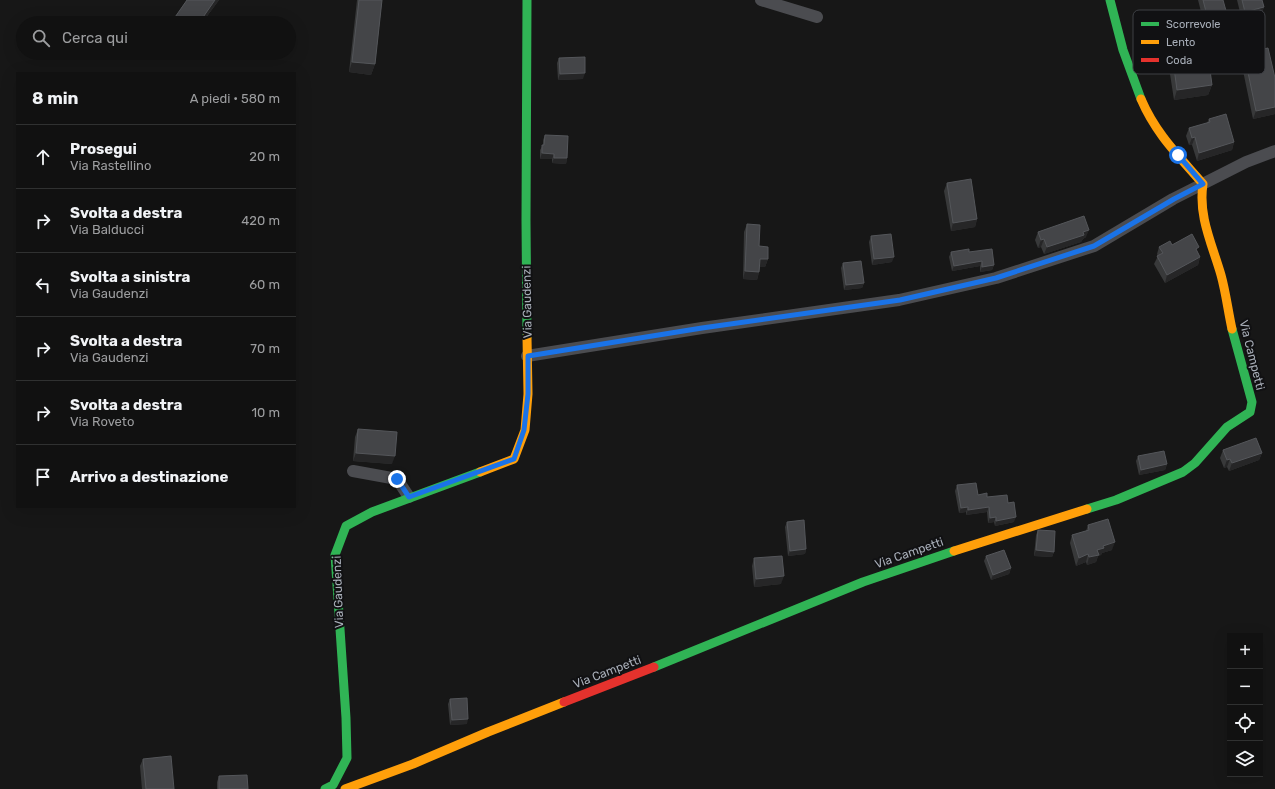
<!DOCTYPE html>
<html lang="it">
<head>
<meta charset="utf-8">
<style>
  body { margin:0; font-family:Rubik,sans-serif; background:#1a1a1a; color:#f1f3f6 }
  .controls { position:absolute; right:12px; bottom:12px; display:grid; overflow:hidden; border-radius:0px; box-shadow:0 4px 16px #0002 }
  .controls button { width:36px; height:36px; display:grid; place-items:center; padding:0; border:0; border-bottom:1px solid #303131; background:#111; color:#f1f3f6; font:20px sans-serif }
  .stop { position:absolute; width:12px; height:12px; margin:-9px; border:3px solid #1a73e8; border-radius:50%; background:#fff }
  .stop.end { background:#1a73e8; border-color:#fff; box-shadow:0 1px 4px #0008 }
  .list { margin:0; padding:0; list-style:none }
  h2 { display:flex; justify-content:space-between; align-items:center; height:52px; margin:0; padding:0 16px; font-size:17px }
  h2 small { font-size:13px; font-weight:400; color:#9c9d9f }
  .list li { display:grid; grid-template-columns:26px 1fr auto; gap:12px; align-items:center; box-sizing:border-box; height:64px; padding:0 16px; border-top:1px solid #303131 }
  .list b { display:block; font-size:15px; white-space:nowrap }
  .list p { margin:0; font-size:13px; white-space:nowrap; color:#9c9d9f }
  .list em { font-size:13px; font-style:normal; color:#9c9d9f }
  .icon { flex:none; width:22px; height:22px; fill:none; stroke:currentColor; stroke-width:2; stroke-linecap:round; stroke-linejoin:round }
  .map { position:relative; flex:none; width:1275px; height:789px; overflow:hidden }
  .search { position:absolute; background:#111; box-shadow:0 4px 16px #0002; left:16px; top:16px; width:280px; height:44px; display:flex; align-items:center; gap:10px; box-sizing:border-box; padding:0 14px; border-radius:22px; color:#9c9d9f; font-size:15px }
  .panel { position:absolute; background:#111; box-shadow:0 4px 16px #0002; left:16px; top:72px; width:280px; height:436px; border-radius:0px }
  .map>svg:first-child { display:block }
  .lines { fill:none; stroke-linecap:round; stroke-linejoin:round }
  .street { stroke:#4b4c50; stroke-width:12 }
  .fast { stroke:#30b455; stroke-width:9 }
  .slow { stroke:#ff9f0a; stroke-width:9 }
  .jam { stroke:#e5322d; stroke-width:9 }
  .wall { fill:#38393a }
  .shaded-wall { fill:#262627 }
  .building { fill:#444548; stroke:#54565a }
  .route { stroke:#1a73e8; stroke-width:5 }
  .labels { text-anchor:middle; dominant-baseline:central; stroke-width:4; stroke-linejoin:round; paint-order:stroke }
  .street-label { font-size:12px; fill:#a8aeb8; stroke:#111113 }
  .key { fill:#111113; stroke:#3e4045; stroke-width:1 }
  .key-label { font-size:11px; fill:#a8aeb8 }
</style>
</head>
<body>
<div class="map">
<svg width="1275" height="789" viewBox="0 0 1275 789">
  <rect width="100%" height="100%" fill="#171717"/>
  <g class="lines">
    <path class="street" d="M761,0l56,17
      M527,356l175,-28 197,-28 97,-22 98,-32 79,-47 73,-37 29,-11
      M353,471l44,8 12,18"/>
    <path class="fast" d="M527,0l-1,220 1,117
      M1110,0l13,50 18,49
      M1087,509l29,-9 67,-28 12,-9 32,-36 23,-15 2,-10 -20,-73
      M654,667l209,-85 91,-31
      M325,789l8,-4 14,-27 -1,-40 -11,-163 11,-29 26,-14 108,-40"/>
    <path class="slow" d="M1141,99c15,35 37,56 62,85 -5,32 9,60 18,91 5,18 7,36 11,54
      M480,472l34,-13 11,-29 3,-36 -1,-57
      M954,551l133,-42
      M345,789l68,-25 75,-32 76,-30"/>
    <path class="jam" d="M564,702l90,-35"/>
  </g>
  <path class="wall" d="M187,0h32l-17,23h-30l1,-3z
    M357,0h25l-7,64 -4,11 -22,-3z
    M1198,0h25l2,25 -19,6z
    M1237,0h25l2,7 -3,8 -19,5z
    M1170,38l42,47 -4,10 -34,5 -8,-52z
    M1244,53l31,25v36l-22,5 -12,-58z
    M559,58l24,21 -25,1 -1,-17z
    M1209,119l25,23 -2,8 -35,11 -5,-16h-3l-3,-9 3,-8 18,-5z
    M545,135l22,23 -1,6 -14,-1v-4h-12v-9l3,-5v-5z
    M947,183l30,36 -2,8 -24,4 -7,-40z
    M747,224l12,22 9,13 -3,8h-5l-1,5 -2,8 -14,-1 1,-47z
    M1038,232l48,5 -3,2 -2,3 -37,12 -3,-7 -3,1 -3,-8z
    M871,236l21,26 -20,3 -3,-23z
    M1172,245l25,6 3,6 -2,8 -33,18 -11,-19 4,-8 -1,-2 2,-7z
    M951,252h18l25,13 -2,5 -12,2v-6l-28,5 -3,-14z
    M843,263l21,20 -2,5 -18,2 -3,-22z
    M358,429l34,35 -39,-3 2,-24z
    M1223,450l39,3 -3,7 -30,11 -2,-4 -3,1 -4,-10z
    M1138,456l29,8 -2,6 -26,5 -3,-14z
    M957,485l21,10 30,8 6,19 -19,4 -1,-4 -6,1 -1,-11 -21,3v-3l-7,1 -4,-22z
    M787,522l19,27 -1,5 -17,2 -3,-29z
    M1088,525l24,25 -10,3 -1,2 -3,1 -2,6 -9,3 -1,-3 -10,4 -6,-23 2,-8 14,-4z
    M1038,530l16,22 -2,5 -18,-1 2,-21z
    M986,556l25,12 -2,6 -18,6 -7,-19z
    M754,558l27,26 -27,3 -2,-21z
    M450,699l17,25 -17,1 -2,-21z
    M143,759l31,30h-32l-2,-23z
    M219,776l29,13h-31v-7z"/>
  <path class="shaded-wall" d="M215,0h4l-17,23h-3z
    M1264,7l-3,8 -19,5 3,-8z
    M1228,18l-3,7 -19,6 3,-8z
    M352,62l23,2 -4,11 -22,-3z
    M585,73l-2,6 -25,1 2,-6z
    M1212,85l-4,10 -34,5 3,-10z
    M1275,107v7l-22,5 3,-8z
    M1195,137l-3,8h-3l3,-7z
    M1234,142l-2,8 -35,11 2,-8z
    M542,153l12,1 -2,5h-12z
    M554,158h13l-1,6 -14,-1z
    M977,219l-2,8 -24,4 2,-8z
    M1089,230l-3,7 -3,2 -2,3 -37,12 3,-7z
    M1044,239l-3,8 -3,1 3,-8z
    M894,257l-2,5 -20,3 2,-6z
    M1200,257l-2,8 -33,18 2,-8z
    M760,259h8l-3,8h-8z
    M982,261l-2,5 -28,5 2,-5z
    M994,265l-2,5 -12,2 2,-5z
    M745,271l14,1 -2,8 -14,-1z
    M864,283l-2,5 -18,2 2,-5z
    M356,453l39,3 -3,8 -39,-3z
    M1262,453l-3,7 -30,11 3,-8z
    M1230,459l-3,8 -3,1 3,-8z
    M1167,464l-2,6 -26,5 2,-5z
    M968,507l-2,5 -7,1 2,-5z
    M989,507l-2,5 -21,3 2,-5z
    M996,517l-2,5 -6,1 2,-5z
    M1016,517l-2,5 -19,4 1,-5z
    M1115,542l-3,8 -10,3 -1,2 -3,1 -2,6 -9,3 2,-8 8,-7 6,-4z
    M806,549l-1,5 -17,2 2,-5z
    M1036,550l18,2 -2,5 -18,-1z
    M1088,554l-2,8 -10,4 3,-8z
    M1011,568l-2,6 -18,6 2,-5z
    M784,576l-3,8 -27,3 2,-8z
    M468,719l-1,5 -17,1 2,-5z"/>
  <path class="building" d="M187,0h28l-16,23h-22l-4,-3z
    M359,0h23l-7,64 -23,-2z
    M1203,0h20l5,18 -19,5z
    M1242,0h20l2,7 -19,5z
    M1205,33l7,52 -35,5 -7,-52z
    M1268,48l7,30v29l-19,4 -12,-58z
    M585,57v16l-25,1 -1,-16z
    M1226,114l8,28 -35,11 -4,-16 -3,1 -3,-10 21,-6 -1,-3z
    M545,135l23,1 -1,22h-13v-4l-12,-1v-8h2z
    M971,179l6,40 -24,4 -6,-40z
    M1084,216l5,14 -6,2 1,3 -37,12 -3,-8 -3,1 -3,-8z
    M747,224l13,1 -1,21 9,1v12h-8l-1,13 -14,-1z
    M891,234l3,23 -20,2 -3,-23z
    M1192,234l7,13 -3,2 4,8 -33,18 -10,-19 6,-3 -4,-6 11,-6 2,4z
    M969,249v3l23,-3 2,16 -12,2v-6l-28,5 -3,-14z
    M861,261l3,22 -18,2 -3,-22z
    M358,429l39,3 -2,24 -39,-3z
    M1256,438l6,15 -30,10 -2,-4 -3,1 -4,-10z
    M1164,451l3,13 -26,6 -3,-14z
    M976,483l2,12 9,-2v4l20,-2 1,8 6,-1 2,15 -20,4v-4l-6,1 -1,-11 -21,3v-3l-7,1 -4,-23z
    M1108,519l7,23 -12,4 1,2 -7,2 2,5 -10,2 -1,-3 -9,4 -7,-23 17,-5 -1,-5z
    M804,520l2,29 -16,2 -3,-29z
    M1038,530l17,1 -1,21 -18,-2z
    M1004,550l7,18 -18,7 -7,-19z
    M782,556l2,20 -28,3 -2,-21z
    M467,698l1,21 -16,1 -2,-21z
    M171,756l3,33h-28l-3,-30z
    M247,775l1,14h-29v-13z"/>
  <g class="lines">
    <path class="route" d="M397,479l12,18 105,-38 10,-29 4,-36v-38l174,-28 198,-28 96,-22 98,-32 80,-47 29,-15 -25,-29"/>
  </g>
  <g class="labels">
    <g class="street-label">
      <text transform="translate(527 302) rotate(-91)">Via Gaudenzi</text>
      <text transform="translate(1252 355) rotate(76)">Via Campetti</text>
      <text transform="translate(909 553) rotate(-19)">Via Campetti</text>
      <text transform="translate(338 592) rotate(-92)">Via Gaudenzi</text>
      <text transform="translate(607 672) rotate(-21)">Via Campetti</text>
    </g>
  </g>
  <rect x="1133" y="10" width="132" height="64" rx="6" class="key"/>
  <rect x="1141" y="22" width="18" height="4" fill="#30b455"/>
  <rect x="1141" y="40" width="18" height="4" fill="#ff9f0a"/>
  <rect x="1141" y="58" width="18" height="4" fill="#e5322d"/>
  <g class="key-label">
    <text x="1166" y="28">Scorrevole</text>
    <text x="1166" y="46">Lento</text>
    <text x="1166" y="64">Coda</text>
  </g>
</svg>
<div class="controls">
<button>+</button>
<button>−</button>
<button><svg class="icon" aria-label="locate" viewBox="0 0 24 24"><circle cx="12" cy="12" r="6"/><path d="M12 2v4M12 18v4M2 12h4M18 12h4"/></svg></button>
<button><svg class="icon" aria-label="layers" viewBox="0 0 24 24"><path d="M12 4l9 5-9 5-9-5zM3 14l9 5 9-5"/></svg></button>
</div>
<div class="stop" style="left:1178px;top:155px"></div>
<div class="stop end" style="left:397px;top:479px"></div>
<div class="search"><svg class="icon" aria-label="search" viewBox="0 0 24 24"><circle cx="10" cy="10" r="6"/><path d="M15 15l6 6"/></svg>Cerca qui</div>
<section class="panel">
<h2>8 min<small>A piedi · 580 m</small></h2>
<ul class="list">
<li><svg class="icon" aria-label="ahead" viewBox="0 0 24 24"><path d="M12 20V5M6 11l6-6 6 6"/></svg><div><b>Prosegui</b><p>Via Rastellino</p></div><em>20 m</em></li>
<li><svg class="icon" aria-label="right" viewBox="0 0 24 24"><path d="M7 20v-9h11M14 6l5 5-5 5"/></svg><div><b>Svolta a destra</b><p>Via Balducci</p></div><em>420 m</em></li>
<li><svg class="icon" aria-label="left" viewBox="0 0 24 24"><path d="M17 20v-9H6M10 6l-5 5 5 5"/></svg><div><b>Svolta a sinistra</b><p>Via Gaudenzi</p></div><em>60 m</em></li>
<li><svg class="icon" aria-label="right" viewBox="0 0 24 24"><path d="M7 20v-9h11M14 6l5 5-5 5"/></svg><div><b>Svolta a destra</b><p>Via Gaudenzi</p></div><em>70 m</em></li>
<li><svg class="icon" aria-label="right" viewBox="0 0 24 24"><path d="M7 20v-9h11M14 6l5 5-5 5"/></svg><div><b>Svolta a destra</b><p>Via Roveto</p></div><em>10 m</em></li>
<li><svg class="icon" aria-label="arrive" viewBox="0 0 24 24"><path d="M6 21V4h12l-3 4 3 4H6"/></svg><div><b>Arrivo a destinazione</b></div></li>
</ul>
</section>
</div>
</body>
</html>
